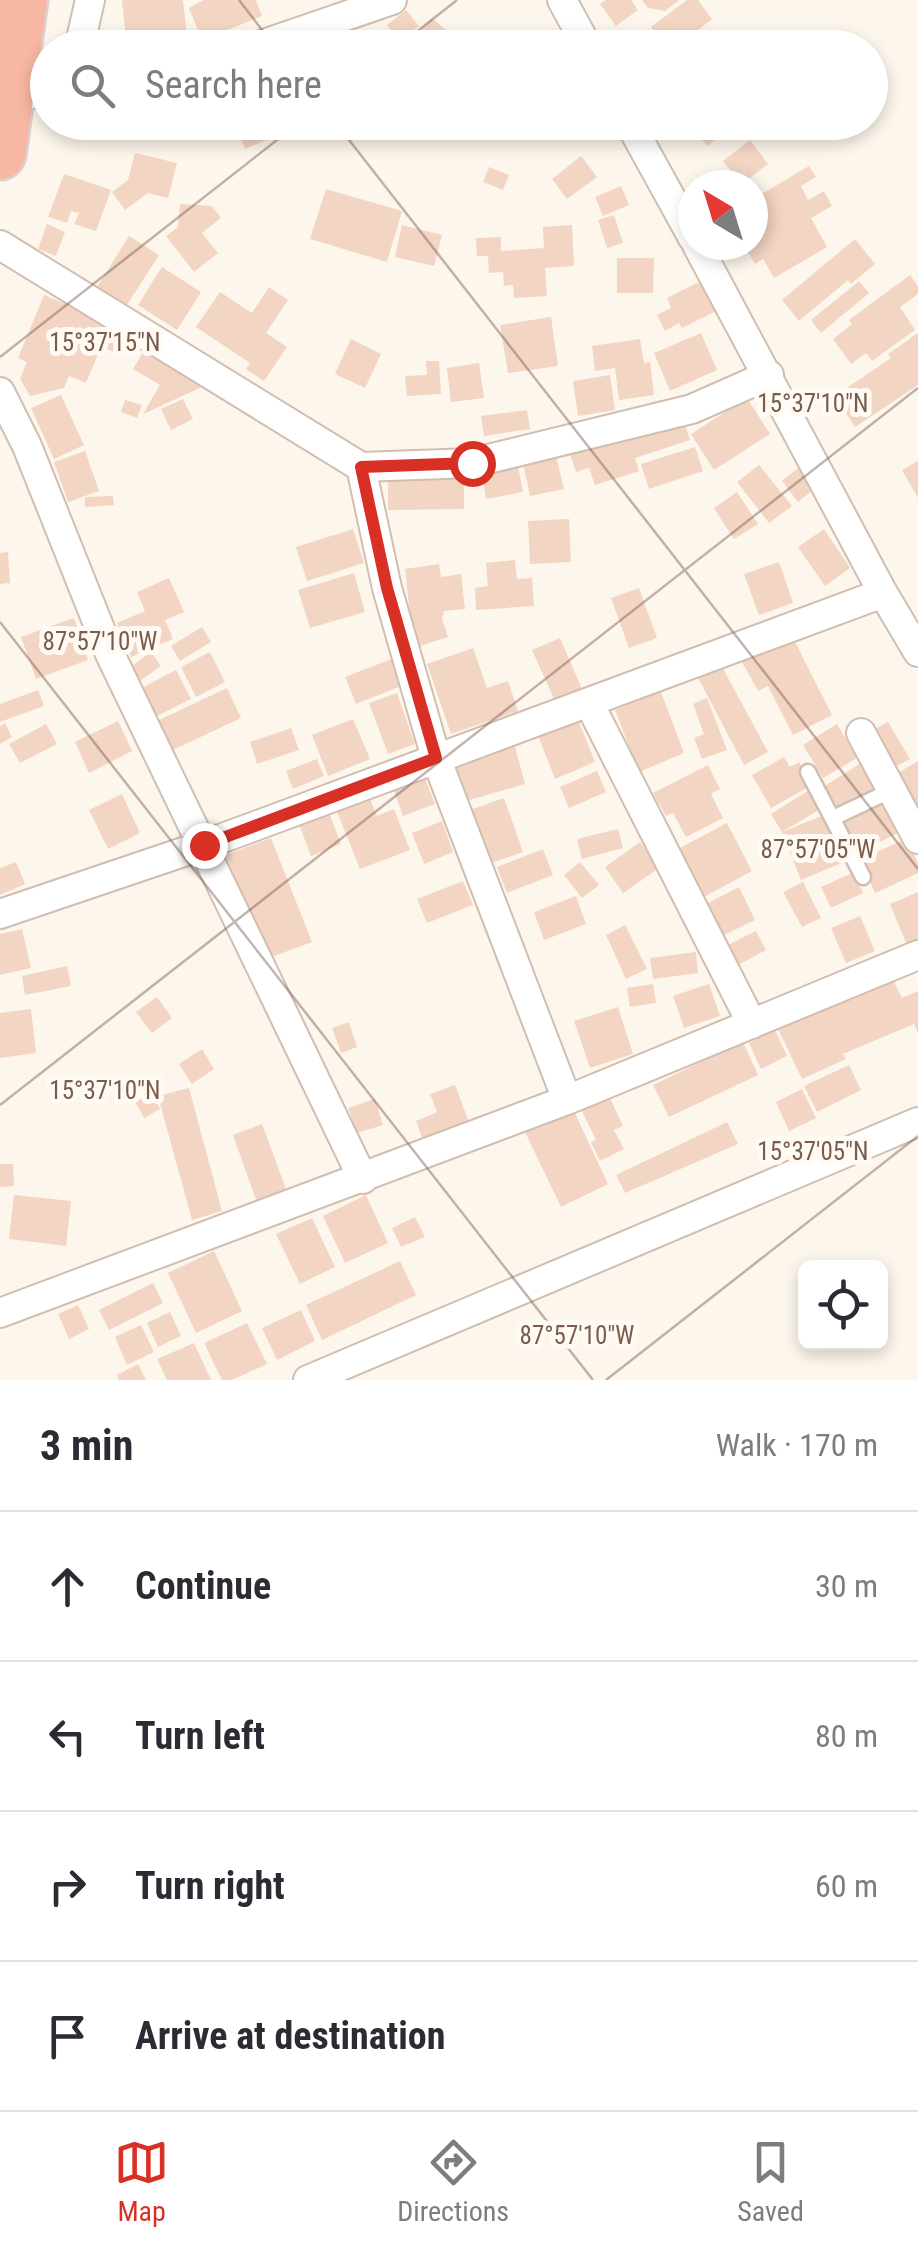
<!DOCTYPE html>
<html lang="en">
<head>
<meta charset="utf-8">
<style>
  body { margin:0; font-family:"Roboto Condensed",sans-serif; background:#f7f7f7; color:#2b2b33 }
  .controls { position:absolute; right:30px; bottom:30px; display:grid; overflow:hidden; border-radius:15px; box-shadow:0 5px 15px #0003 }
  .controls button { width:90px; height:90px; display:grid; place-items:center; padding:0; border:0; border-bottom:2px solid #e1e1e2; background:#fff; color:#2b2b33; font:50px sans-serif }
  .compass { position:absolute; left:678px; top:170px; width:90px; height:90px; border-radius:50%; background:#fff; box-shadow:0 5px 15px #0003; rotate:322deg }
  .stop { position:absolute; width:30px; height:30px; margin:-22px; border:8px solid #d93025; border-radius:50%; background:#fff }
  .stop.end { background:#d93025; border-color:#fff; box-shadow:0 2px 10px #0008 }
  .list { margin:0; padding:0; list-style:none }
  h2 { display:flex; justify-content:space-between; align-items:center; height:130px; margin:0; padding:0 40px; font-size:42px }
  h2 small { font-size:32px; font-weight:400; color:#7c7c81 }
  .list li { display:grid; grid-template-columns:65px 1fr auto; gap:30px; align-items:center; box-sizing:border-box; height:150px; padding:0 40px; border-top:2px solid #e1e1e2 }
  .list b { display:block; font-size:38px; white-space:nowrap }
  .list em { font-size:32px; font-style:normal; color:#7c7c81 }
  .icon { flex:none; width:55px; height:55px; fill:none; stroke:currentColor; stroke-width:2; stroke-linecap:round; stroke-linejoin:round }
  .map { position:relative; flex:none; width:918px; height:1380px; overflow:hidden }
  .search { position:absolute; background:#fff; box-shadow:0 5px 15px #0003; left:30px; right:30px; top:30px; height:110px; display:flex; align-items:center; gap:25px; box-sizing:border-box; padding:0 35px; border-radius:55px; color:#7c7c81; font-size:38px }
  .sheet { height:730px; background:#fff }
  nav { display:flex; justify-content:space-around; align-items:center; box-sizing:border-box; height:140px; border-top:2px solid #e1e1e2; background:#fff; font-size:28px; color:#7c7c81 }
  nav a { display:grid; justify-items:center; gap:5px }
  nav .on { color:#d93025 }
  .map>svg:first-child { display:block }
  .building { fill:#f3d5c3 }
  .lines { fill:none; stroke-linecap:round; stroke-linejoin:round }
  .lane-casing { stroke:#d1beb0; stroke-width:19 }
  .street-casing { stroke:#d1beb0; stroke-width:32 }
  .highway-casing { stroke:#dad1cd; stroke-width:55 }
  .lane { stroke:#fff; stroke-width:14 }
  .street { stroke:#fff; stroke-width:28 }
  .highway { stroke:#f7b7a3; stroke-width:50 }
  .route { stroke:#d93025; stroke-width:12 }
  .ticks { fill:none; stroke:#7a5c4d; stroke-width:2.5; stroke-opacity:0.45 }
  .ticks-label { font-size:25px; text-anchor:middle; fill:#7a5c4d; stroke:#fffaf3; stroke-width:10; stroke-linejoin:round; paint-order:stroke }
</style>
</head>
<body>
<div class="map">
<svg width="918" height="1380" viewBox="0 0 918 1380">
  <rect width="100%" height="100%" fill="#fdf6ec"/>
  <path class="building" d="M122,0h61l5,46 -61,2z
    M204,0h52l6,16 -60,24 -13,-32z
    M606,0h25l7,10 -22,16 -16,-22z
    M642,0h37l-14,11 -17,-3z
    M687,0h11l14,19 -14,11 12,17 15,-11 9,12h-69l-14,-21z
    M406,10l13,16 -19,15 -13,-16z
    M432,18l28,25 -4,5h-45l-3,-4z
    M234,122h73l-62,27z
    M695,122h43l-31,24 -16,-21z
    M750,140l18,24 -27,21 -18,-24z
    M135,153l42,10 -9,35 -20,-5 -23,17 -13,-18 16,-12z
    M581,156l16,21 -30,22 -15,-20z
    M809,166l7,11 -15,9 7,14 16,-9 8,15 -21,12 16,29 -53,31 -11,-19 -8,5 -11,-19h9v-46z
    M489,167l20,8 -6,15 -20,-8z
    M64,174l47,16 -15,41 -22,-7 5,-11 -8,-2 -4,12 -19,-6z
    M621,186l8,19 -26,11 -8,-19z
    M326,189l76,22 -15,51 -77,-23z
    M180,204l32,2 9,12 -19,15 16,20 -24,19 -28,-36 12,-9z
    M614,215l9,28 -16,5 -9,-28z
    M47,224l18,8 -9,24 -18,-7z
    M402,225l40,10 -8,31 -39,-9z
    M572,225l2,41 -29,2 2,28 -33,2 -1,-13 -9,1 -1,-14 -14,1 -1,-17h-11l-1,-18 25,-1v14l43,-3 -1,-21z
    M129,236l30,19 -32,50 -30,-18z
    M855,239l20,25 -24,20 -3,-4 -49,41 -17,-21z
    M617,258h37l-1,35h-36z
    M162,267l39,25 -24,38 -39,-25z
    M910,275l8,11v8l-18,13 15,23 -43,31 -6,-8 -15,11 -18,-25 19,-15 -3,-4z
    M703,280l15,30 -36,18 -3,-5 -14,8 -8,-16 14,-7 -4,-10z
    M859,281l10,12 -48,40 -10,-13z
    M269,287l19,13 -22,33 21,14 -23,34 -18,-12 4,-6 -54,-36 24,-35 32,21z
    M44,295l88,36 -10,24 -21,-8 -15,36 -17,-7 -5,12 -34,8 -10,-17 7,-17 -9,-4z
    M551,317l7,49 -50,7 -8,-48z
    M701,333l16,37 -47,21 -16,-38z
    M918,333v52l-63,42 -20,-31 56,-38 -3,-4z
    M351,339l30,15 -16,34 -30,-14z
    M640,339l4,24 6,-1 4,33 -35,5 -4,-32 -20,3 -3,-25z
    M148,344l65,38 -70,32 17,-29 -27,-16z
    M426,361h13l2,33 -34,2 -2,-20 22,-1z
    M479,363l5,35 -33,4 -4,-34z
    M610,375l5,35 -37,6 -5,-35z
    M61,395l23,50 -30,14 -23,-51z
    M747,398l23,36 -56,36 -23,-36z
    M183,399l10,20 -22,11 -10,-21z
    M125,400l17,5 -5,13 -16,-6z
    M527,410l3,19 -46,7 -3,-20z
    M682,413l8,27 -55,18 4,13 -44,14 -6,-17 -13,4 -7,-22z
    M695,447l8,24 -54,18 -8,-25z
    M85,451l14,40 -31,11 -14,-40z
    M556,456l8,33 -34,7 -7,-33z
    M517,461l6,31 -37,7 -5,-32z
    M918,461v37l-16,-28z
    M759,465l33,41 -23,17 -32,-41z
    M798,468l16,21 -16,13 -16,-21z
    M464,471v38l-76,1v-37z
    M737,492l21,32 -24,15 -20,-31z
    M113,496l1,9 -29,2v-10z
    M569,519l2,43 -41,2 -2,-43z
    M353,529l11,34 -57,18 -11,-34z
    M824,529l26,39 -25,18 -27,-39z
    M8,552l2,31 -10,1v-31z
    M515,560l2,19 15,-1 2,28 -58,4 -1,-22 13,-2 -2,-23z
    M779,562l14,41 -34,12 -15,-41z
    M439,564l2,13 20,-3 4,35 -21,2 -2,8 6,18 -28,9 -9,-23 -6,-54z
    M354,573l11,39 -55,16 -12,-38z
    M169,578l15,34 -19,8 8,19 -42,18 -14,-34 28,-12 -8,-19z
    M639,588l18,50 -28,10 -18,-50z
    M74,618l14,42 -52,19 -15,-42z
    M202,627l9,15 -31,19 -9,-15z
    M791,634l41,81 -39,20 -25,-49 -10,5 -17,-31z
    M560,638l22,51 -27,12 -23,-51z
    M473,648l14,40 21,-7 10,30 -67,23 -24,-70z
    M151,652l10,14 -24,17 -10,-13z
    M210,652l15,30 -29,15 -15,-30z
    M394,658l10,27 -48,19 -11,-27z
    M720,663l48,89 -24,13 -47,-89z
    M176,670l15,29 -38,19 -15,-28z
    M227,688l14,30 -68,32 -14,-30z
    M38,690l6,16 -44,16v-18z
    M661,692l23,61 -45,19 -24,-62z
    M397,693l18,51 -27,10 -19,-51z
    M707,698l20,52 -25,9 -8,-21 10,-4 -11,-30z
    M577,717l18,45 -40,17 -18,-46z
    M353,719l17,40 -42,17 -16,-41z
    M118,721l14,30 -43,22 -14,-31z
    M888,722l22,37 -21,11 -21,-37z
    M5,723l7,14 -12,7v-18z
    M46,724l11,20 -37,19 -11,-19z
    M837,724l20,34 -34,20 -20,-33z
    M291,728l8,22 -42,14 -7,-22z
    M514,743l11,41 -62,18 -11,-41z
    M784,757l6,10 9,-5 13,23 -41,23 -19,-33z
    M317,759l7,17 -31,13 -7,-18z
    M864,761l17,26 -40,25 -16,-26z
    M918,761v59l-25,-44z
    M708,765l12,24 -9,5 12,24 -37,19 -13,-24 -7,3 -13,-23z
    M422,771l13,33 -32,12 -12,-33z
    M597,771l9,21 -37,16 -9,-21z
    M811,789l11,19 -40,24 -11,-18z
    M367,791l10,25 17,-7 16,41 -50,19 -26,-65z
    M122,794l18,39 -32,16 -19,-39z
    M504,798l19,54 -35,12 -18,-54z
    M886,799l16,32 -46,23 -16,-33z
    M326,805l15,39 -30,12 -15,-40z
    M826,814l18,48 -43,18 -19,-48z
    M442,821l11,31 -29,12 -12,-31z
    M727,823l25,48 -48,26 -26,-48z
    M618,829l5,19 -41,11 -5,-20z
    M271,838l41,104 -46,17 -40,-104z
    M907,838l11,25v10l-43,20 -15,-33z
    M640,842l19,26 -36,25 -18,-26z
    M543,849l10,26 -46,18 -10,-26z
    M16,862l9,22 -25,11v-27z
    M580,862l19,23 -17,13 -18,-23z
    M854,872l9,21 -32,15 -10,-21z
    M463,881l10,24 -46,18 -10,-24z
    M803,882l18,36 -19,9 -19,-35z
    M739,887l16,33 -33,16 -16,-32z
    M918,892v49l-11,4 -17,-41z
    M576,896l10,28 -42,16 -10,-28z
    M860,916l15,35 -29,12 -15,-35z
    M625,925l22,44 -21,10 -20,-44z
    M22,929l9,39 -31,7v-41z
    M756,931l10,19 -28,15 -10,-20z
    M696,952l2,21 -45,6 -3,-21z
    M67,966l4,20 -46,9 -3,-19z
    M892,978l10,20 16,-7v42l-4,-9 -71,30 3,5 -44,20 -24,-50z
    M653,984l3,19 -26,4 -3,-19z
    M709,984l11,32 -36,12 -11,-32z
    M157,997l15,21 -20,15 -16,-21z
    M618,1007l15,47 -43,14 -16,-47z
    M31,1009l5,44 -36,5v-45z
    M349,1022l8,25 -16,6 -9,-25z
    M775,1030l12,26 -26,13 -12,-26z
    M743,1042l15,33 -89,42 -16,-32z
    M202,1049l12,20 -22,15 -13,-20z
    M849,1065l12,25 -44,22 -13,-26z
    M455,1085l14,37 -46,18 -7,-19 21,-9 -7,-18z
    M189,1088l33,123 -30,9 -34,-124z
    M802,1089l14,29 -27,13 -13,-29z
    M152,1093l8,16 -16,9 -9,-16z
    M608,1094l15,32 -9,4 10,19 -24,12 -9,-19 5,-2 -16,-33z
    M375,1099l8,26 -26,8 -9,-25z
    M573,1109l35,75 -47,23 -36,-75z
    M727,1122l11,22 -113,49 -9,-18z
    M262,1124l24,65 -30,11 -23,-65z
    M0,1164h13l1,22 -14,1z
    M14,1195l57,6 -5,45 -57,-7z
    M366,1195l22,48 -43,20 -22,-47z
    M415,1217l10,20 -24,10 -9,-19z
    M312,1218l23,49 -35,17 -24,-50z
    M214,1251l28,60 -46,22 -28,-60z
    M400,1261l16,34 -94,45 -16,-35z
    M153,1283l10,20 -54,27 -10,-20z
    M78,1305l11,24 -20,10 -11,-25z
    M301,1310l14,31 -38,19 -15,-32z
    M170,1312l11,24 -23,11 -11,-24z
    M247,1323l20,41 -35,16h-10l-18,-37z
    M141,1325l13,27 -27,13 -12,-28z
    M194,1343l17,37h-44l-10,-21z
    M138,1364l8,16h-27l-2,-5z"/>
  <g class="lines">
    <g class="lane-casing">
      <path id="lane" d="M808,772l55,105
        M833,818l57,-27"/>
    </g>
    <g class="street-casing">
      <path id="street" d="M562,0l26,48
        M79,48l11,-48
        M252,48l140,-48
        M9,98l39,-7
        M629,122l64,116
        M0,245l361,222 111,-4 220,-54 77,-34
        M0,392l27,54 83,208 253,525
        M361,467l26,121 49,170 131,342
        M883,593l35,59
        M589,703l163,321
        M861,733l57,106
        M0,914l204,-69 679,-252 -186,-348
        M0,1313l567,-213 351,-145
        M308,1380l610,-258"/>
    </g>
    <g class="highway-casing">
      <path id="highway" d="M0,154l22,-154"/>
    </g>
    <use href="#lane" class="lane"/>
    <use href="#street" class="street"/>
    <use href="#highway" class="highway"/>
  </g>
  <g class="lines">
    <path class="route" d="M204,845l232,-87 -49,-170 -26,-121 111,-4"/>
  </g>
  <path class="ticks" d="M239,0l37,48M396,48l61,-48M335,122l583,747M0,357l300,-235M0,622l593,758M0,1105l918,-717M606,1380l312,-244"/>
  <g class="ticks-label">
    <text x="105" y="351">15°37'15"N</text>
    <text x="813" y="412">15°37'10"N</text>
    <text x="100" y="650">87°57'10"W</text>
    <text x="818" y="858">87°57'05"W</text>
    <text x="105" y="1099">15°37'10"N</text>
    <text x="813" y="1160">15°37'05"N</text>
    <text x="577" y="1344">87°57'10"W</text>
  </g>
</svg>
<div class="controls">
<button><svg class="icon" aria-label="locate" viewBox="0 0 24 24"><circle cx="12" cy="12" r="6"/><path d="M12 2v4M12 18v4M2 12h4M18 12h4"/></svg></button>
</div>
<svg class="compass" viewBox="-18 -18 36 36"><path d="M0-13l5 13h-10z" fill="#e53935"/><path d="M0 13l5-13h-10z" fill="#7c7c81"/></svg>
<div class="stop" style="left:472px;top:463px"></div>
<div class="stop end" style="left:204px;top:845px"></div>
<div class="search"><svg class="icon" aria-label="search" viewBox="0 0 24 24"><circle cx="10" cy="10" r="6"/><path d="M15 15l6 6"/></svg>Search here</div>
</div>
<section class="sheet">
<h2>3 min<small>Walk · 170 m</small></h2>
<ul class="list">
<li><svg class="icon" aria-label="ahead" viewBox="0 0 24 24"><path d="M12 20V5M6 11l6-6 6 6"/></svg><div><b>Continue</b></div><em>30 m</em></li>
<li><svg class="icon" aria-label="left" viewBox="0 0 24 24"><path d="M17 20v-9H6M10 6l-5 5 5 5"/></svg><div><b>Turn left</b></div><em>80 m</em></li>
<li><svg class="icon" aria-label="right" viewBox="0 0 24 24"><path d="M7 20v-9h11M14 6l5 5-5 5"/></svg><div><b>Turn right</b></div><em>60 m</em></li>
<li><svg class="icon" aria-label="arrive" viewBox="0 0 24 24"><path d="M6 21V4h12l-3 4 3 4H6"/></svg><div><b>Arrive at destination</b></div></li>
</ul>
</section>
<nav>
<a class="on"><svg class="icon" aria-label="map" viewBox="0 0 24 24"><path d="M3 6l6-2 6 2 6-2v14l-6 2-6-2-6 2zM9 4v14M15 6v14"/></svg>Map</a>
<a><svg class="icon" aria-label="directions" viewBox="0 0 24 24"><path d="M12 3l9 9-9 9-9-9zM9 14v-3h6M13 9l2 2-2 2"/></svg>Directions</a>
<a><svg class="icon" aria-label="saved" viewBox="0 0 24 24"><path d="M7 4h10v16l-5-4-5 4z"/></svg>Saved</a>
</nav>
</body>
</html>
